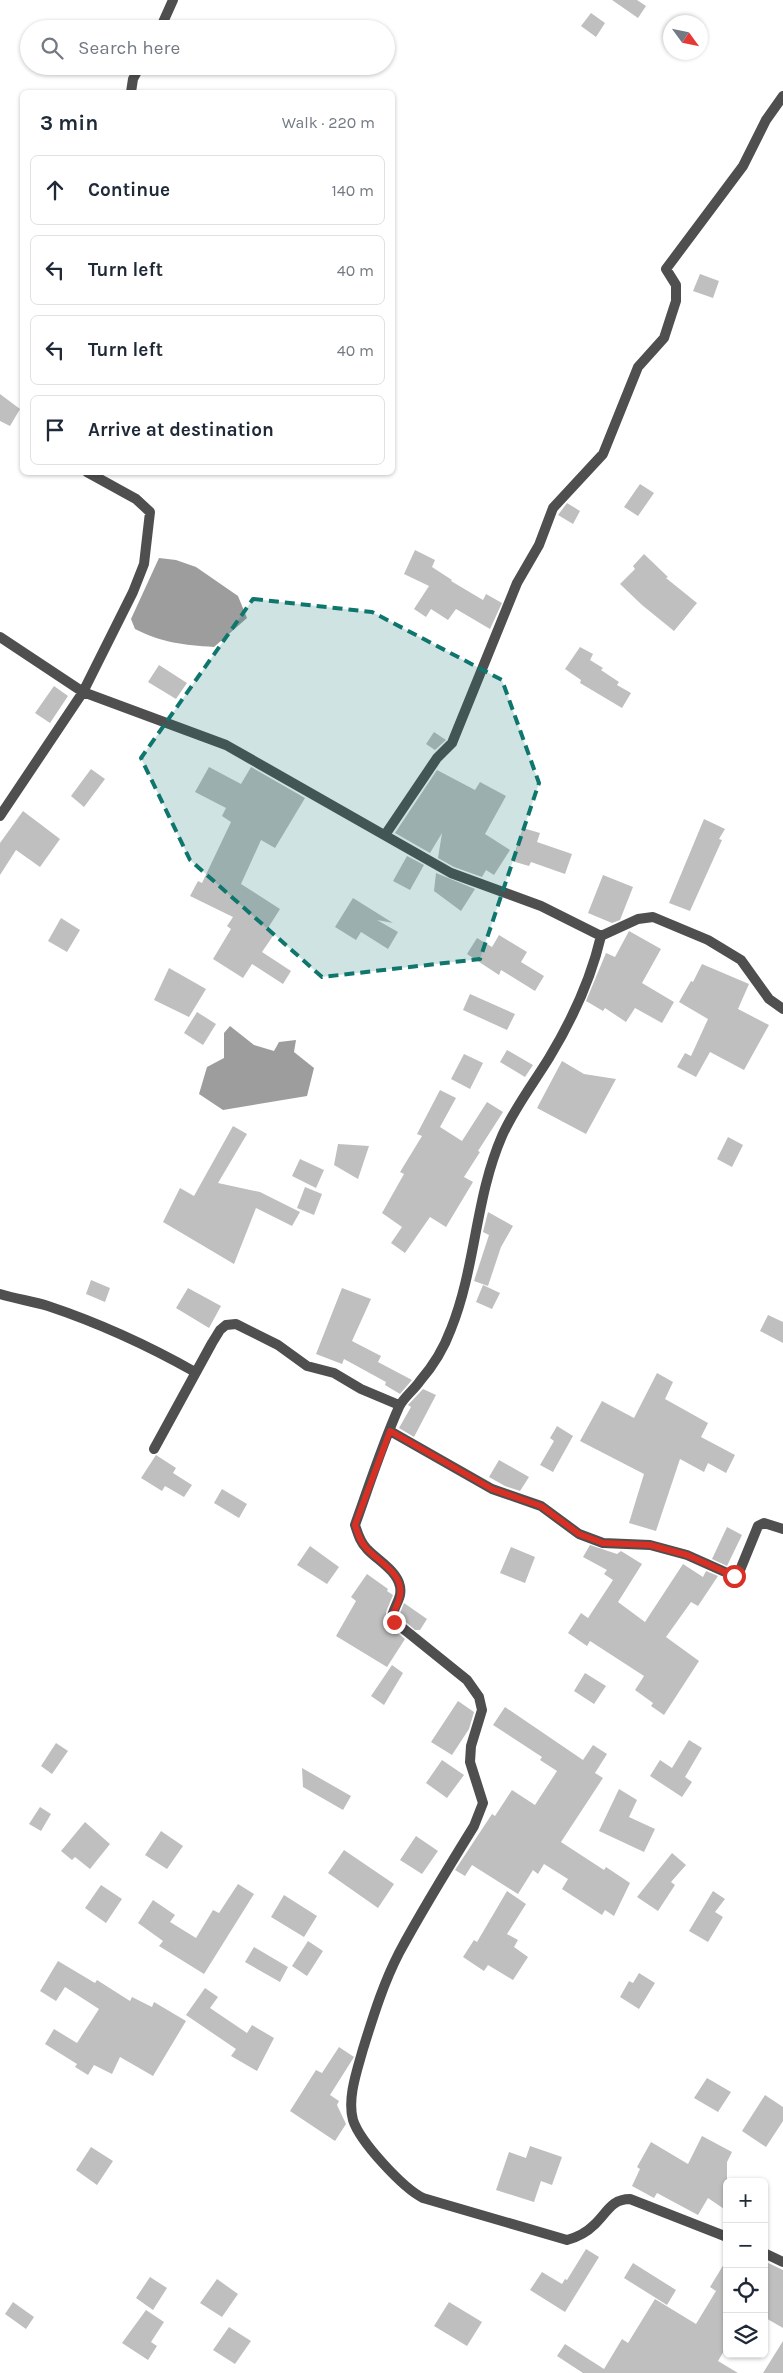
<!DOCTYPE html>
<html lang="en">
<head>
<meta charset="utf-8">
<style>
  body { margin:0; font-family:Karla,sans-serif; background:#f6f6f7; color:#1f2937 }
  .controls { position:absolute; right:15px; bottom:15px; display:grid; overflow:hidden; border-radius:8px; box-shadow:0 1px 4px #0004 }
  .controls button { width:45px; height:45px; display:grid; place-items:center; padding:0; border:0; border-bottom:1px solid #e0e1e3; background:#fff; color:#1f2937; font:25px sans-serif }
  .compass { position:absolute; left:663px; top:15px; width:45px; height:45px; border-radius:50%; background:#fff; box-shadow:0 1px 4px #0004; rotate:123deg }
  .stop { position:absolute; width:15px; height:15px; margin:-11px; border:4px solid #d93025; border-radius:50%; background:#fff }
  .stop.end { background:#d93025; border-color:#fff; box-shadow:0 1px 5px #0008 }
  .list { margin:0; padding:0; list-style:none }
  h2 { display:flex; justify-content:space-between; align-items:center; height:65px; margin:0; padding:0 20px; font-size:21px }
  h2 small { font-size:16px; font-weight:400; color:#747a83 }
  .list li { display:grid; grid-template-columns:32px 1fr auto; gap:15px; align-items:center; box-sizing:border-box; height:70px; margin:0 10px 10px; padding:0 10px; border:1px solid #e0e1e3; border-radius:8px }
  .list b { display:block; font-size:19px; white-space:nowrap }
  .list em { font-size:16px; font-style:normal; color:#747a83 }
  .icon { flex:none; width:28px; height:28px; fill:none; stroke:currentColor; stroke-width:2; stroke-linecap:round; stroke-linejoin:round }
  .map { position:relative; flex:none; width:783px; height:2373px; overflow:hidden }
  .search { position:absolute; background:#fff; box-shadow:0 1px 4px #0004; left:20px; top:20px; width:375px; height:55px; display:flex; align-items:center; gap:12px; box-sizing:border-box; padding:0 18px; border-radius:28px; color:#747a83; font-size:19px }
  .panel { position:absolute; background:#fff; box-shadow:0 1px 4px #0004; left:20px; top:90px; width:375px; height:385px; border-radius:8px }
  .map>svg:first-child { display:block }
  .water { fill:#9d9d9d }
  .building { fill:#bfbfbf }
  .lines { fill:none; stroke-linecap:round; stroke-linejoin:round }
  .street { stroke:#4f4f4f; stroke-width:10 }
  .route { stroke:#d93025; stroke-width:6 }
  .marked { fill:#0f766e; fill-opacity:0.2; stroke:#0f766e; stroke-width:4; stroke-dasharray:10 6; stroke-linejoin:round }
</style>
</head>
<body>
<div class="map">
<svg width="783" height="2373" viewBox="0 0 783 2373">
  <rect width="100%" height="100%" fill="#fff"/>
  <path class="water" d="M159,558l17,2 20,7 42,29 9,22 -33,29c-31,-2 -51,-4 -79,-18l-4,-10z
    M230,1026l24,19 20,6 5,-9 17,-2 -2,12 20,16 -7,28 -84,14 -24,-16 8,-27 17,-9v-25z"/>
  <path class="building" d="M612,0h25l9,6 -8,12z
    M591,13l14,10 -9,14 -15,-11z
    M700,274l19,7 -6,17 -20,-7z
    M0,394l20,15 -10,17 -10,-5z
    M640,484l14,9 -16,23 -14,-9z
    M567,503l13,8 -7,13 -15,-9z
    M415,550l20,10 -3,7 20,13 -1,1 32,19 3,-6 16,9 -12,26 -34,-20 -8,11 -17,-11 -5,8 -12,-8 15,-23 -25,-12z
    M644,554l24,23 -2,1 31,25 -23,28 -32,-26 -22,-21 15,-15 -2,-3z
    M580,647l13,7 -3,6 13,8 -2,2 18,12 -2,3 14,8 -9,15 -42,-25 1,-3 -16,-11z
    M159,665l28,18 -11,16 -28,-17z
    M54,686l14,10 -18,27 -15,-10z
    M434,732l12,8 -11,10 -9,-6z
    M209,767l32,17 10,-17 54,31 -30,50 -14,-8 -20,44 39,25 -12,19 7,5 -13,19 29,19 -8,13 -31,-20 -9,14 -30,-19 18,-30 -4,-3 6,-9 -43,-21 8,-15 4,2 29,-61 -9,-6 4,-8 -31,-16z
    M91,769l14,10 -21,28 -13,-11z
    M437,770l38,20 5,-8 26,14 -21,38 25,16 -16,25 -8,-5 -4,7 -28,-10 -16,-9 4,-25 -12,20 -35,-20z
    M23,811l37,28 -20,28 -24,-17 -16,25v-32z
    M704,819l21,10 -6,10 3,1 -32,71 -21,-8z
    M523,828l17,5 -3,9 35,12 -7,20 -34,-12 -2,4 -17,-5z
    M407,856l17,9 -14,25 -17,-9z
    M436,873l39,16 -14,22 -27,-20z
    M603,875l30,12 -13,33 -8,3 -24,-10z
    M353,898l40,25 -16,-3 21,12 -10,17 -27,-17 -5,8 -21,-13z
    M61,918l19,12 -13,22 -19,-11z
    M629,931l32,18 -19,34 32,19 -12,21 -27,-15 -9,14 -21,-14 -2,3 -17,-10 20,-48 9,4z
    M499,935l28,17 -6,10 23,14 -9,15 -34,-21 -2,5 -32,-21 10,-16 15,9z
    M702,964l47,20 -11,25 31,16 -25,45 -34,-18 -14,25 -19,-10 8,-14 6,3 17,-37 -29,-17 12,-21 2,1z
    M169,968l37,21 -17,28 -35,-17z
    M470,994l45,20 -8,16 -44,-20z
    M197,1012l19,12 -13,21 -19,-12z
    M507,1050l26,15 -8,12 -25,-15z
    M464,1054l19,9 -13,26 -19,-10z
    M562,1061l22,13 32,5 -30,55 -49,-26z
    M440,1090l16,8 -16,29 22,14 25,-39 16,10 -25,39 2,1 -16,25 9,5 -27,45 -16,-10 -25,36 -14,-10 11,-16 -20,-14 22,-39 -4,-2 22,-36 -5,-2z
    M233,1126l14,8 -29,49 42,9 40,20 -8,14 -36,-18 -22,56 -71,-42 17,-34 14,8z
    M728,1137l15,8 -11,22 -15,-8z
    M338,1144l31,2 -11,33 -24,-14z
    M300,1159l24,11 -8,18 -24,-12z
    M305,1187l17,7 -8,21 -17,-7z
    M488,1212l25,14 -12,21 -13,39 -14,-5 15,-46 -6,-3z
    M91,1280l19,8 -5,14 -19,-8z
    M483,1285l17,8 -8,16 -16,-7z
    M188,1288l33,18 -12,22 -33,-20z
    M342,1288l29,11 -19,42 29,15 -3,6 34,18 -12,14 -15,-9 1,-3 -42,-23 -2,5 -26,-10z
    M768,1315l15,7v21l-23,-12z
    M657,1373l16,9 -8,17 43,24 -7,14 34,18 -9,18 -18,-10 -4,9 -24,-13 -24,72 -27,-8 15,-49 -64,-33 22,-40 32,17z
    M423,1389l13,6 -22,42 -15,-9 12,-21 -3,-2z
    M557,1426l16,10 -20,36 -13,-7 14,-24 -4,-3z
    M156,1455l20,13 -3,5 19,12 -8,12 -19,-11 -3,5 -21,-13z
    M499,1460l30,17 -9,14 -15,-5 -16,-9z
    M222,1489l25,15 -8,14 -25,-15z
    M727,1527l15,8 -15,31 -15,-7z
    M590,1545l27,9 4,-3 21,13 -24,38 27,20 38,-58 20,13 3,-6 12,5 -20,30 -7,-4 -25,35 33,24 -35,54 -13,-9 2,-3 -18,-13 9,-14 -54,-35 -3,5 -19,-13 13,-20 7,5 25,-38 -9,-6 3,-4 -24,-13z
    M310,1546l29,21 -12,17 -30,-19z
    M511,1547l24,10 -10,26 -25,-10z
    M367,1574l21,15 -1,2 6,4 -7,17v8l4,7 15,12 -18,28 -51,-31 20,-35 -5,-4z
    M404,1603l23,16 -7,11h-5l-16,-14z
    M392,1665l11,8 -19,32 -13,-9z
    M585,1673l21,13 -12,18 -20,-13z
    M458,1701l16,11 -5,17 -17,26 -21,-13z
    M505,1707l78,53 10,-15 14,9 -12,19 8,5 -42,64 43,28 2,-3 24,16 -16,33 -9,-6 -3,5 -40,-26 6,-10 -24,-15 -6,10 -5,-4 -15,24 -46,-29 -7,11 -10,-6 37,-56 3,2 17,-26 23,15 22,-34 -17,-11 2,-3 -49,-32z
    M689,1740l13,8 -17,29 7,5 -10,15 -32,-21 10,-16 12,8z
    M56,1743l12,8 -16,23 -11,-8z
    M442,1760l22,15 -17,23 -21,-15z
    M302,1768l49,28 -8,14 -40,-23z
    M619,1789l18,11 -8,17 26,12 -11,23 -45,-21z
    M40,1807l11,7 -10,17 -12,-7z
    M85,1822l25,22 -20,25 -15,-12 -3,3 -11,-9z
    M161,1831l22,15 -16,23 -22,-14z
    M416,1836l22,15 -16,23 -22,-14z
    M344,1850l50,34 -16,24 -50,-35z
    M672,1853l14,12 -15,17 4,3 -17,26 -21,-14z
    M238,1884l16,10 -50,80 -45,-28 4,-5 -25,-18 15,-23 22,15 -5,7 26,16 17,-28 6,3z
    M101,1885l21,14 -16,24 -21,-15z
    M507,1891l19,13 -19,30 11,6 -4,7 14,10 -15,23 -25,-15 -4,6 -21,-14 11,-17 3,2z
    M713,1891l12,8 -10,13 8,5 -15,25 -19,-11z
    M284,1895l33,21 -13,21 -33,-20z
    M308,1941l15,10 -16,25 -15,-10z
    M254,1947l34,20 -8,15 -35,-20z
    M58,1961l37,22 2,-3 33,21 2,-4 20,10 2,-5 32,19 -33,55 -33,-19 -8,17 -18,-9 -6,10 -13,-8 2,-3 -32,-20 9,-15 23,14 22,-34 -34,-22 -9,14 -16,-10z
    M639,1973l16,10 -16,26 -19,-12 9,-16 4,2z
    M205,1988l13,9 -8,11 37,25 5,-8 22,13 -17,33 -26,-15 5,-7 -50,-34z
    M339,2047l15,10 -24,38 9,6 -2,4 9,19 -11,17 -45,-30 26,-41 6,3z
    M707,2078l24,14 -13,20 -24,-14z
    M765,2095l18,12v14l-17,26 -24,-16z
    M702,2136l30,16 -5,10v49l-19,-13 -10,17 -41,-22 -3,5 -22,-12 8,-17 -3,-2 14,-25 37,22z
    M530,2146l32,11 -10,28 -11,-4 -7,21 -38,-12 13,-38 17,6z
    M91,2147l22,14 -16,24 -21,-15z
    M586,2249l13,8 -34,55 -35,-22 12,-18 20,12 3,-5 2,1z
    M727,2259v87l-9,15 20,12h-155l-26,-17 8,-12 39,25 18,-30 6,4 27,-44 41,25 20,-33 -6,-4z
    M764,2261l19,9v58l-19,-11z
    M633,2263l43,27 -9,15 -43,-27z
    M150,2277l17,11 -14,22 -17,-12z
    M217,2279l21,15 -16,23 -22,-14z
    M13,2302l21,15 -8,12 -21,-15z
    M449,2302l33,20 -15,24 -33,-20z
    M146,2310l18,12 -13,20 6,4 -9,14 -26,-17z
    M229,2327l22,14 -16,23 -22,-14z
    M783,2341v32h-20z"/>
  <g class="lines">
    <path class="street" d="M160,29l13,-29
      M131,92l2,-13 7,-13
      M0,637l83,55 143,53 225,128 90,33 60,30c-10,43 -29,84 -52,122 -16,26 -34,49 -47,78 -27,62 -26,131 -51,193 -7,19 -18,37 -31,52 -6,9 -17,17 -21,26 -17,38 -30,79 -44,118 3,9 5,17 12,24 12,13 37,25 33,46 -2,8 -7,15 -8,22l3,5 72,58 12,17 3,13 -11,36 -1,16 13,41 -9,23c-26,42 -52,84 -75,127 -16,31 -26,64 -36,96 -6,22 -16,49 -10,71 7,22 50,68 70,78l144,42c11,-3 19,-7 27,-15 13,-12 17,-26 36,-26l97,38
      M0,816l83,-124 50,-100 11,-28 6,-52 -14,-13 -49,-27
      M385,835l52,-77 15,-15 65,-160 22,-38 14,-37 50,-54 35,-87 26,-29 12,-37v-16l-10,-16 77,-103 23,-46 17,-24
      M601,936l37,-17 15,-2 55,23 33,20 28,39 14,10
      M0,1294c16,5 32,7 48,12 51,17 101,40 147,66
      M390,1431l102,58 49,17 38,28 24,9 47,2 37,10 47,21 4,-1 20,-49 6,-3 19,6
      M154,1449l58,-106 8,-13 6,-5 10,-1 42,21 29,21 27,7 27,16 38,16
      M764,2253l19,9"/>
  </g>
  <g class="lines">
    <path class="route" d="M394,1622l-2,-5c2,-7 7,-14 8,-22 4,-21 -21,-33 -33,-46 -7,-7 -9,-15 -12,-24l35,-94 102,58 49,17 38,28 24,9 47,2 37,10 47,21"/>
  </g>
  <path class="marked" d="M253,599l119,13 130,68 37,103 -59,176 -158,18 -132,-117 -49,-102z"/>
</svg>
<div class="controls">
<button>+</button>
<button>−</button>
<button><svg class="icon" aria-label="locate" viewBox="0 0 24 24"><circle cx="12" cy="12" r="6"/><path d="M12 2v4M12 18v4M2 12h4M18 12h4"/></svg></button>
<button><svg class="icon" aria-label="layers" viewBox="0 0 24 24"><path d="M12 4l9 5-9 5-9-5zM3 14l9 5 9-5"/></svg></button>
</div>
<svg class="compass" viewBox="-18 -18 36 36"><path d="M0-13l5 13h-10z" fill="#e53935"/><path d="M0 13l5-13h-10z" fill="#747a83"/></svg>
<div class="stop" style="left:734px;top:1576px"></div>
<div class="stop end" style="left:394px;top:1622px"></div>
<div class="search"><svg class="icon" aria-label="search" viewBox="0 0 24 24"><circle cx="10" cy="10" r="6"/><path d="M15 15l6 6"/></svg>Search here</div>
<section class="panel">
<h2>3 min<small>Walk · 220 m</small></h2>
<ul class="list">
<li><svg class="icon" aria-label="ahead" viewBox="0 0 24 24"><path d="M12 20V5M6 11l6-6 6 6"/></svg><div><b>Continue</b></div><em>140 m</em></li>
<li><svg class="icon" aria-label="left" viewBox="0 0 24 24"><path d="M17 20v-9H6M10 6l-5 5 5 5"/></svg><div><b>Turn left</b></div><em>40 m</em></li>
<li><svg class="icon" aria-label="left" viewBox="0 0 24 24"><path d="M17 20v-9H6M10 6l-5 5 5 5"/></svg><div><b>Turn left</b></div><em>40 m</em></li>
<li><svg class="icon" aria-label="arrive" viewBox="0 0 24 24"><path d="M6 21V4h12l-3 4 3 4H6"/></svg><div><b>Arrive at destination</b></div></li>
</ul>
</section>
</div>
</body>
</html>
